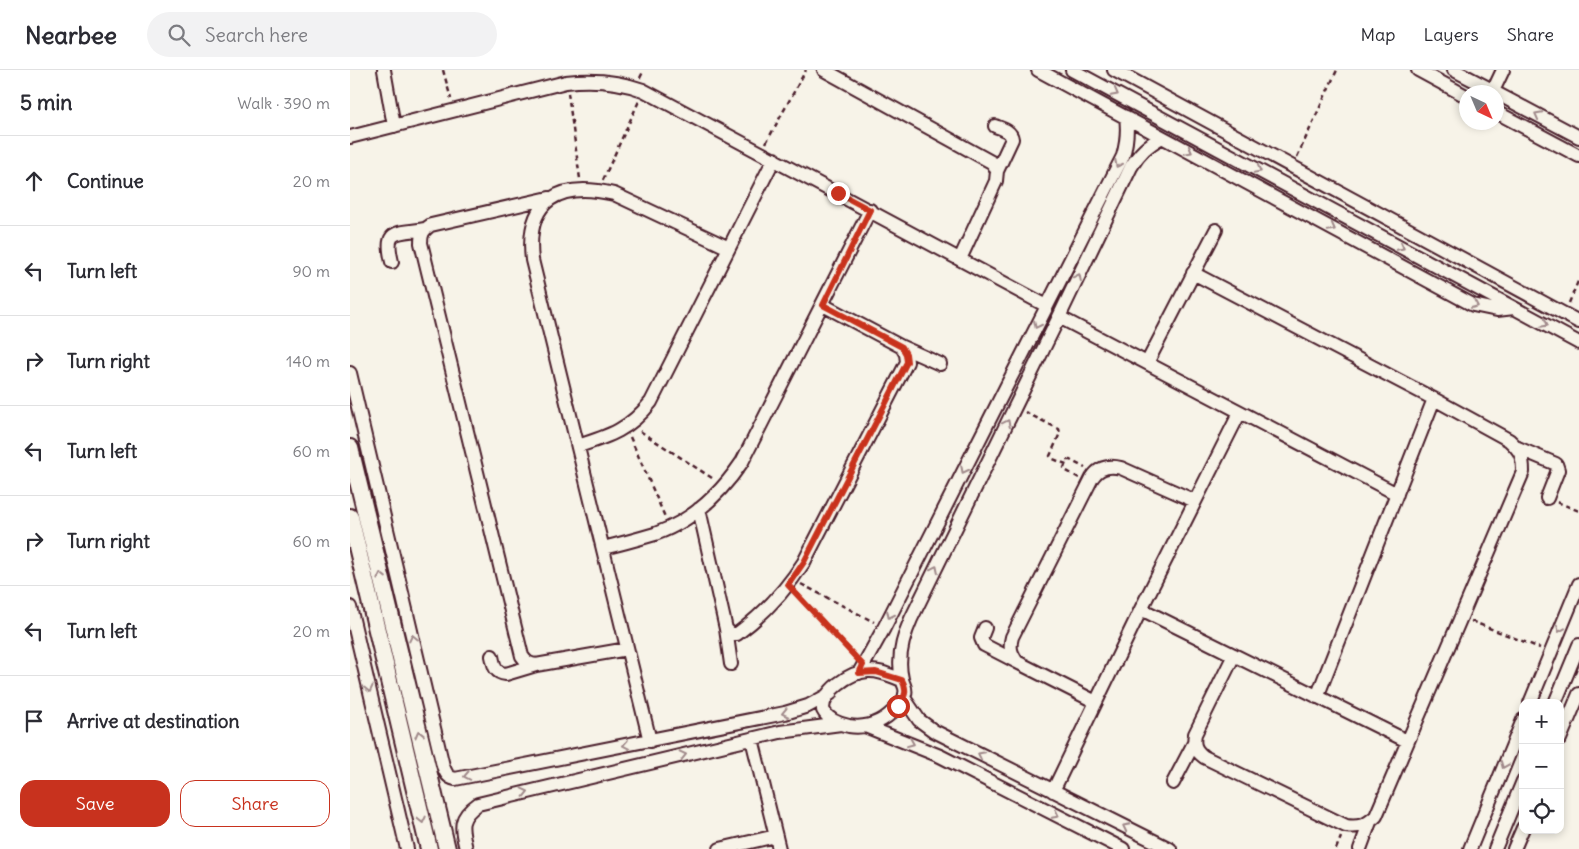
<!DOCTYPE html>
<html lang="en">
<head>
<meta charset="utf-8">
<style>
  body { margin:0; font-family:Delius,sans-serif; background:#f2f2f3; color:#2b2b33 }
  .controls { position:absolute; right:15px; bottom:15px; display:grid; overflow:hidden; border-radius:10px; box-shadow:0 2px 8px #0003 }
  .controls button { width:45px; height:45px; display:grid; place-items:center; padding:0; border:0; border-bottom:1px solid #e1e1e2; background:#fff; color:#2b2b33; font:25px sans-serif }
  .compass { position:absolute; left:1109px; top:15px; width:45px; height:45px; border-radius:50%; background:#fff; box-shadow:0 2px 8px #0003; rotate:136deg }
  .stop { position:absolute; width:15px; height:15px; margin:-11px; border:4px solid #c8321e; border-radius:50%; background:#fff }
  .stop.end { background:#c8321e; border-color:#fff; box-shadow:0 1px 5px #0008 }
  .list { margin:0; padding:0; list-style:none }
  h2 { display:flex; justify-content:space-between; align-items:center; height:65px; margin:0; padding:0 20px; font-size:21px }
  h2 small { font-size:16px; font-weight:400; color:#7c7c81 }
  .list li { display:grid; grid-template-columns:32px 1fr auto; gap:15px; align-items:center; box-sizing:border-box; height:90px; padding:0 20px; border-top:1px solid #e1e1e2 }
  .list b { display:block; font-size:19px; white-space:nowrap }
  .list em { font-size:16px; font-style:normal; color:#7c7c81 }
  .actions { display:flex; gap:10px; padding:15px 20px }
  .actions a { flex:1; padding:11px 0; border:1px solid #c8321e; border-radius:15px; text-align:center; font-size:18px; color:#c8321e }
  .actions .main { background:#c8321e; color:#fff }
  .icon { flex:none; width:28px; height:28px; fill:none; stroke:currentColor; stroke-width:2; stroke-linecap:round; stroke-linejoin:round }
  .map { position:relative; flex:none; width:1229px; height:779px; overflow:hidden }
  header { display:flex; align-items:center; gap:30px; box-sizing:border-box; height:70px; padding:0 25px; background:#fff; border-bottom:1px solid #e1e1e2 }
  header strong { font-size:24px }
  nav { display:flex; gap:28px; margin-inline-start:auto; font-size:18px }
  .search { width:350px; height:45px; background:#f2f2f3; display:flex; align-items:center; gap:12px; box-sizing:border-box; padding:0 18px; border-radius:28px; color:#7c7c81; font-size:19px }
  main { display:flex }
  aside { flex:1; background:#fff }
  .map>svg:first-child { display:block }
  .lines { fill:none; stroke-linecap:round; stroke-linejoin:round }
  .minor-casing { stroke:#4a1f2b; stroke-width:16 }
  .major-casing { stroke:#4a1f2b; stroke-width:20 }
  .path { stroke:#4a1f2b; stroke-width:2.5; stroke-dasharray:5 4; stroke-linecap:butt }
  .minor { stroke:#f7f3e8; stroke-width:12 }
  .major { stroke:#f7f3e8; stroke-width:16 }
  .oneway { stroke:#a0898a }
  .route { stroke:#c8321e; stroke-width:6 }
</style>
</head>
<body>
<header>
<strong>Nearbee</strong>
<div class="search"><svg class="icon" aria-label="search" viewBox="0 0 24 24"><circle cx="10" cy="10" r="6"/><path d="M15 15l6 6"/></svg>Search here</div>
<nav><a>Map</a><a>Layers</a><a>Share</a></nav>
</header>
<main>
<aside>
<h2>5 min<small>Walk · 390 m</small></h2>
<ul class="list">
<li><svg class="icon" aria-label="ahead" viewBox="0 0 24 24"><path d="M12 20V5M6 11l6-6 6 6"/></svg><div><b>Continue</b></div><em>20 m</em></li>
<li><svg class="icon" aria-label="left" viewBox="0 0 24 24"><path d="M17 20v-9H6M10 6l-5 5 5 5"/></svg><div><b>Turn left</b></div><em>90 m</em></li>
<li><svg class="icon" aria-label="right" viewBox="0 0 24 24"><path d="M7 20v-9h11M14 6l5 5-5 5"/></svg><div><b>Turn right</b></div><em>140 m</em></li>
<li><svg class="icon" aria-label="left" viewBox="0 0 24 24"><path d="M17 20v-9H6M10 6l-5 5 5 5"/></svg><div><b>Turn left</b></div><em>60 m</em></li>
<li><svg class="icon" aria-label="right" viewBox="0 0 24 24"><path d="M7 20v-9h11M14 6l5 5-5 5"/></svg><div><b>Turn right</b></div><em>60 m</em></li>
<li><svg class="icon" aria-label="left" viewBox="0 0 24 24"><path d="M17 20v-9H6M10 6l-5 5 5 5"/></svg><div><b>Turn left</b></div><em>20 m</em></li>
<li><svg class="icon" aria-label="arrive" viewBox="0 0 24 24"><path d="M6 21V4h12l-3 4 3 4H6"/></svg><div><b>Arrive at destination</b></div></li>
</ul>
<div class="actions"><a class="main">Save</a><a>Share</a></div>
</aside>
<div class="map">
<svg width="1229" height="779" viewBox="0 0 1229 779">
  <rect width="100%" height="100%" fill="#f7f3e8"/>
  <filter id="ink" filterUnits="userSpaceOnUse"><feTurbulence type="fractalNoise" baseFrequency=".02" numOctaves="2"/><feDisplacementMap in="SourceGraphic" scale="10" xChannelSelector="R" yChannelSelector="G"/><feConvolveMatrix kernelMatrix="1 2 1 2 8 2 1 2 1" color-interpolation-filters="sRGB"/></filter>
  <g filter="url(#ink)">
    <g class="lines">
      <g class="minor-casing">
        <path id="minor" d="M34,0l10,56
          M474,0l169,93 4,8 -1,10 -36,78
          M688,0l435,235 24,5 17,-2
          M722,0l507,273
          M764,0l465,252
          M1068,0l48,26
          M1104,0l42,22
          M1143,21l10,-21
          M1146,23l83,44
          M1146,42l83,44
          M645,56c8,3 16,5 17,13l-15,32
          M0,67l216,-55c27,-3 52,-1 77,8l404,216
          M199,128l-118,27c-8,5 -10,9 -10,18l101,413c4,6 7,8 14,9l91,-16
          M42,192c-8,-34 4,-28 33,-33
          M843,203l241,126 75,41c12,11 14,16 14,32l-147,344c-9,9 -17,12 -30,10l-142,-69c-9,-7 -11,-12 -9,-23l39,-79
          M709,247l338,177
          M552,277l38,17
          M797,293l69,-133
          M0,303l93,393c3,7 4,11 12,13l330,-66 23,-7 22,-12
          M228,376c32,-10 52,-17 73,-44l123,-243
          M1168,378l38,16 2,6 -11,28
          M349,439l27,120 5,5h6c27,-20 49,-44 67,-72l103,-200 -1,-8 -4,-7 -79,-42
          M253,478c17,-4 35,-9 52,-14 37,-13 66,-41 87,-72l128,-252
          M0,537l57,242
          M791,539l266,132
          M635,558l-4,10 3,7 33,17
          M376,559l5,35
          M142,586c2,10 3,17 14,18l30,-9
          M509,603l25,-45 239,-472c4,-14 5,-25 3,-39
          M552,610c-11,-4 -22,-10 -34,-9 -18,1 -46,20 -45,39 5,10 16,14 26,16 19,3 36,-5 48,-19 4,-4 8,-8 8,-13 2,-6 -2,-9 -3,-15 -5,-20 1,-42 9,-60l148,-302 72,-150c8,-14 17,-22 31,-30
          M967,627l117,-298
          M554,628l15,22 15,11 236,118
          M746,632l-79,-40c-6,-9 -8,-14 -5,-25l80,-159c7,-11 17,-13 29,-10l74,33
          M1180,633l49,-119
          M1205,633l24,-58
          M515,656l75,30 183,93
          M402,669l27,110
          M1210,669l19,-45
          M300,671l-118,-481c-7,-61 28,-79 82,-66l115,54
          M823,713l21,-40
          M703,721l88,-182 99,-197
          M116,779c-5,-22 -8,-31 12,-45l302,-72 61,-8
          M370,779l56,-13
          M1010,779l10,-27
          M1120,779l53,-129
          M1145,779l28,-68
          M1164,779l9,-21"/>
      </g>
      <g class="major-casing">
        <path id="major" d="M0,378l97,401
          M0,447l79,332"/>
      </g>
      <path class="path" d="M93,0l8,29
        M290,8l4,-8
        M218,23l12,86
        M416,73l40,-73
        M947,87l40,-87
        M253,110l36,-79
        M1219,233l10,-24
        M675,342l34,17 1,4 -10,23 3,3 13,5
        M290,361l75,49
        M280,367l35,80
        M729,408l-14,-8 -1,-2 3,-8h3l15,8
        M1207,432l22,9
        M451,514l73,38
        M446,523l59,63
        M1121,551l69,27
        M986,779l5,-12"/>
      <use href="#minor" class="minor"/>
      <use href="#major" class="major"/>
    </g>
    <defs><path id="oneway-chevron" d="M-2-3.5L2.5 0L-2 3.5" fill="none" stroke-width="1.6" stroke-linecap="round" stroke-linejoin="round" transform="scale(1.25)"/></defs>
    <g class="oneway">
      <use href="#oneway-chevron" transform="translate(765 23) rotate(28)"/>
      <use href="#oneway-chevron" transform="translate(1188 45) rotate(-152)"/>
      <use href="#oneway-chevron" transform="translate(839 81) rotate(28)"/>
      <use href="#oneway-chevron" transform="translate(768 94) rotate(117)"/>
      <use href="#oneway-chevron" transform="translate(908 100) rotate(28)"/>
      <use href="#oneway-chevron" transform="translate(982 158) rotate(28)"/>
      <use href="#oneway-chevron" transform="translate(1051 177) rotate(28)"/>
      <use href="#oneway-chevron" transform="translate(728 207) rotate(-64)"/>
      <use href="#oneway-chevron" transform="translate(1125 235) rotate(23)"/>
      <use href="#oneway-chevron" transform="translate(1195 254) rotate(28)"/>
      <use href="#oneway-chevron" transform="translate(687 255) rotate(117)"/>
      <use href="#oneway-chevron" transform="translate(657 353) rotate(-64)"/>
      <use href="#oneway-chevron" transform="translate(614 400) rotate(117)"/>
      <use href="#oneway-chevron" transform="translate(585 499) rotate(-64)"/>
      <use href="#oneway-chevron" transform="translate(31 506) rotate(-104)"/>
      <use href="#oneway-chevron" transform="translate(540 545) rotate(117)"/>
      <use href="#oneway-chevron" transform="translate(1210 559) rotate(113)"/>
      <use href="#oneway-chevron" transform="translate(63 568) rotate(-103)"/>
      <use href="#oneway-chevron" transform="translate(19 619) rotate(77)"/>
      <use href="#oneway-chevron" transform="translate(435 643) rotate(168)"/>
      <use href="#oneway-chevron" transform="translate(69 664) rotate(-104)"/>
      <use href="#oneway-chevron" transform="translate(561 673) rotate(22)"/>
      <use href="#oneway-chevron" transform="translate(276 675) rotate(169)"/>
      <use href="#oneway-chevron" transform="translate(333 685) rotate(-13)"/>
      <use href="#oneway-chevron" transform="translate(631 685) rotate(-153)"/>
      <use href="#oneway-chevron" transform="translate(1154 695) rotate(112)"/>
      <use href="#oneway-chevron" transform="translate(117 706) rotate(169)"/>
      <use href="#oneway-chevron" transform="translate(175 722) rotate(-13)"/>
      <use href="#oneway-chevron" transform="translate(706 745) rotate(27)"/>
      <use href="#oneway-chevron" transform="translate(72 750) rotate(77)"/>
      <use href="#oneway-chevron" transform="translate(776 757) rotate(-153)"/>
    </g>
  </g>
  <g class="lines" filter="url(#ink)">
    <path class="route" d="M488,123l32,17 -47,95 79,42 4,7 1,8 -103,200 -16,23 75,80 -4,8 17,-1 26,8c6,11 3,17 -4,26"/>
  </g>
</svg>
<div class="controls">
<button>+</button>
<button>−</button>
<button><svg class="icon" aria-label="locate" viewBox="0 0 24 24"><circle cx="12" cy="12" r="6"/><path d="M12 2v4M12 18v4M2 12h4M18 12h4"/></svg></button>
</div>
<svg class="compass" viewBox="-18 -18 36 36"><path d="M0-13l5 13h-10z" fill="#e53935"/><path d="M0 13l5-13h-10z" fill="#7c7c81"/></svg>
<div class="stop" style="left:548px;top:636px"></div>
<div class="stop end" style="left:488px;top:123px"></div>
</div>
</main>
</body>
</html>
